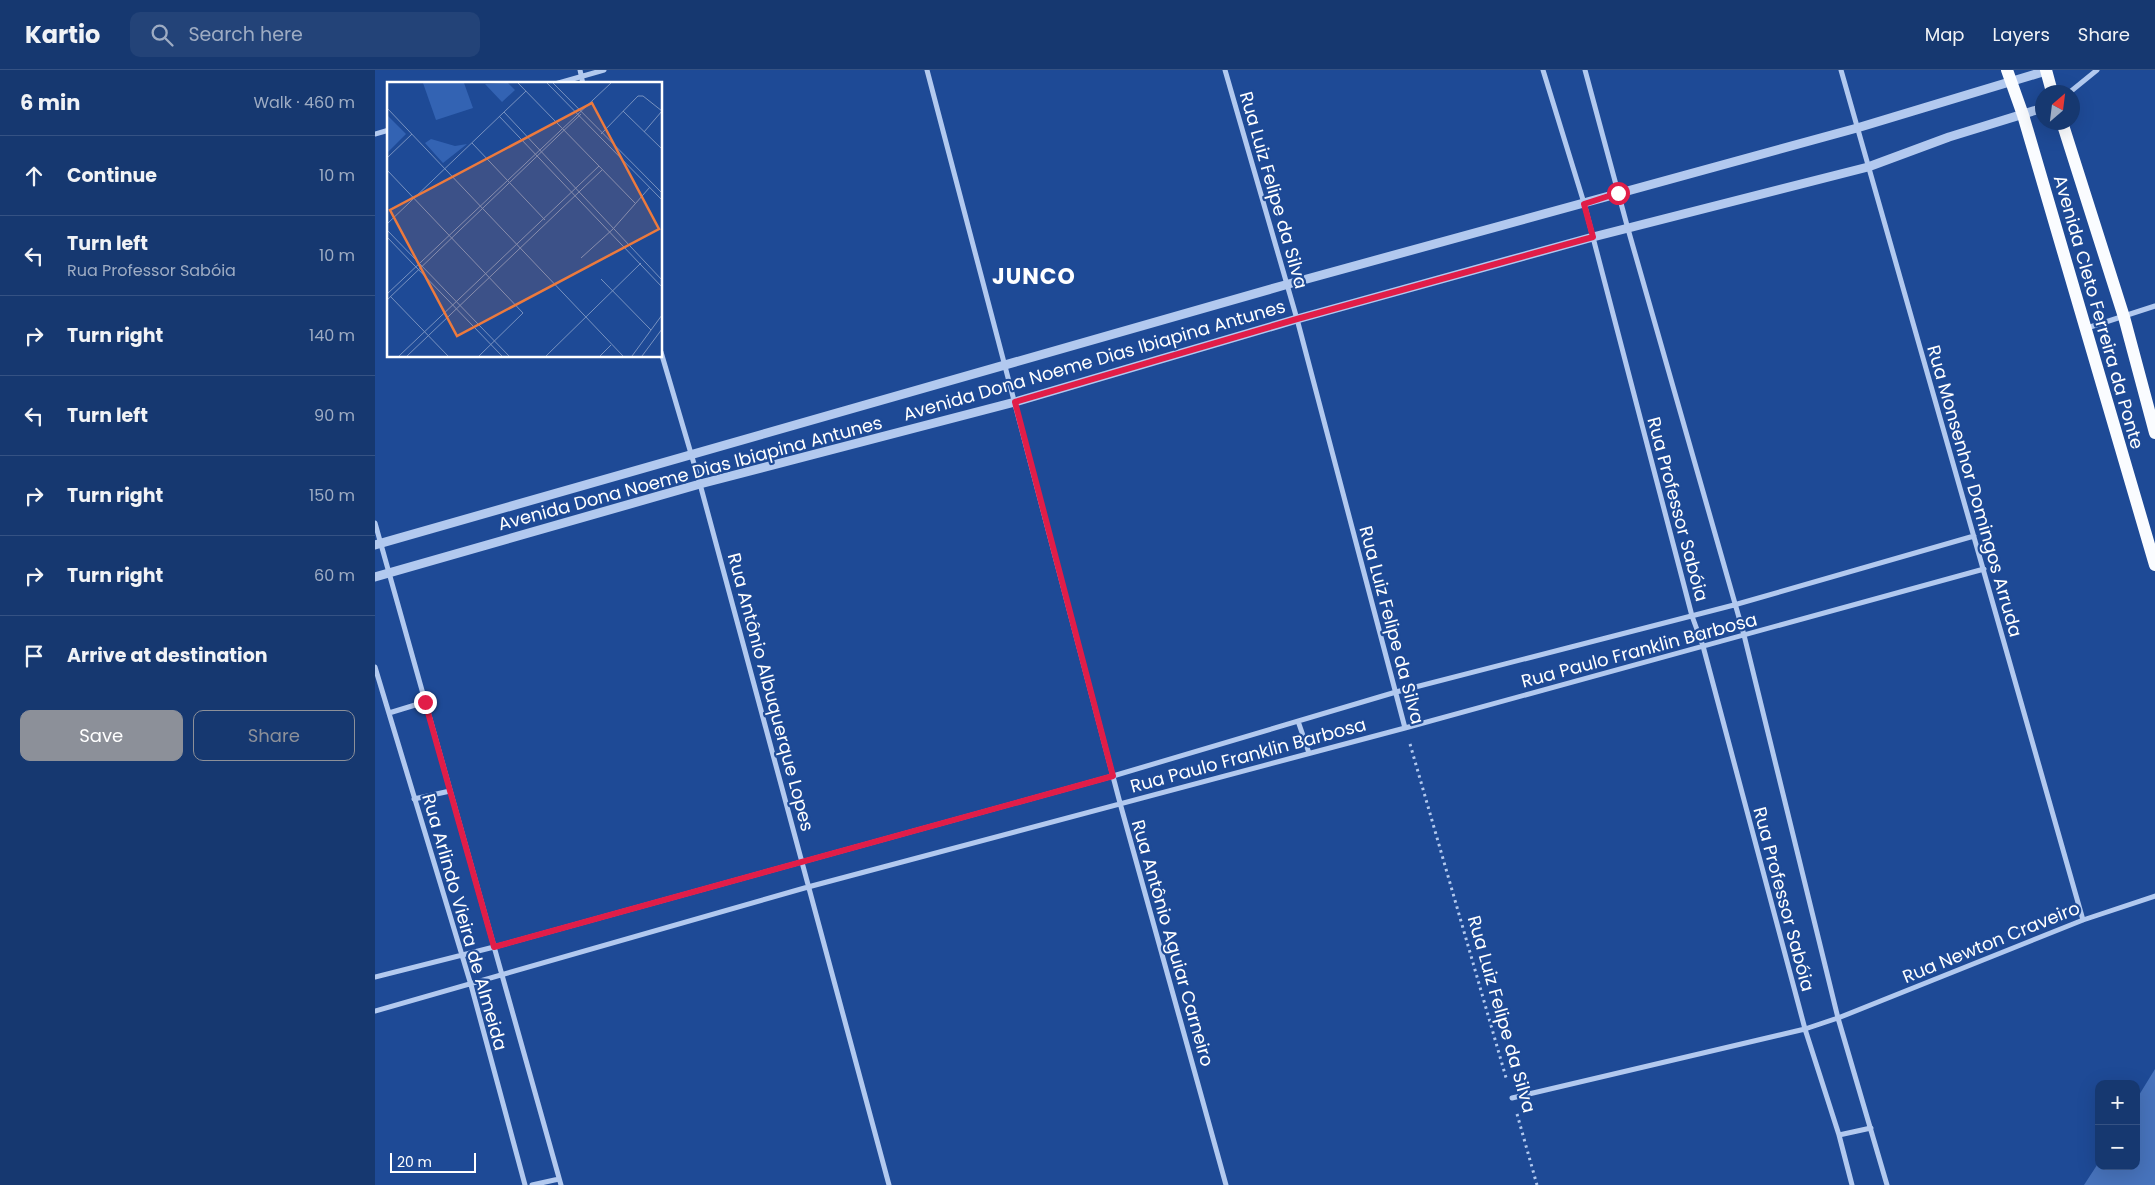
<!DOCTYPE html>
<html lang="en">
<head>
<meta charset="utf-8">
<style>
  body { margin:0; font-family:Poppins,sans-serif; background:#234378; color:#f1f3f6 }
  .controls { position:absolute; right:15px; bottom:15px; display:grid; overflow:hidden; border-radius:10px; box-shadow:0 5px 20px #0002 }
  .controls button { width:45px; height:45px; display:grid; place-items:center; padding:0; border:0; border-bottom:1px solid #355283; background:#163870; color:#f1f3f6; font:25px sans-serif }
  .compass { position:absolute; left:1660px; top:15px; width:45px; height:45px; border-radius:50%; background:#163870; box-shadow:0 5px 20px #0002; rotate:28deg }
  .scale { position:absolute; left:15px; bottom:12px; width:86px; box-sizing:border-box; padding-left:5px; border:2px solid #fff; border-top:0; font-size:14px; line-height:18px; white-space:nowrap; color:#fff; -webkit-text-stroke:4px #1e4a96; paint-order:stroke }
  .stop { position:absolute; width:15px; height:15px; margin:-11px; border:4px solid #e11d48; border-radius:50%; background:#fff }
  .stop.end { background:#e11d48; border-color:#fff; box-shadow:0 1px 5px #0008 }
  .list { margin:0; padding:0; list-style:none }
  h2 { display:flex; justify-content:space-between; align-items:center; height:65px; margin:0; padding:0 20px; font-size:21px }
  h2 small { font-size:16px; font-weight:400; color:#9eacc3 }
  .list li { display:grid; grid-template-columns:32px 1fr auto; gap:15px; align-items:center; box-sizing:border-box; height:80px; padding:0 20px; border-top:1px solid #355283 }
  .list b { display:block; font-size:19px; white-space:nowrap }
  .list p { margin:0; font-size:16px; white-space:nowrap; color:#9eacc3 }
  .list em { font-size:16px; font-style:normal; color:#9eacc3 }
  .actions { display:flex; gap:10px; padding:15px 20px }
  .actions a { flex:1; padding:11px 0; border:1px solid #8c9099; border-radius:10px; text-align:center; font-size:18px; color:#8c9099 }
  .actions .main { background:#8c9099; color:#fff }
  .icon { flex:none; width:28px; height:28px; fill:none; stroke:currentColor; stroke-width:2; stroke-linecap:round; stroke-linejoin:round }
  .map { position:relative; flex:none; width:1780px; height:1115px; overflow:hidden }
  header { display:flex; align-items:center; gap:30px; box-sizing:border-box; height:70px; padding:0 25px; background:#163870; border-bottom:1px solid #355283 }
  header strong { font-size:24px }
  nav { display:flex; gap:28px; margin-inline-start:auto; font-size:18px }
  .search { width:350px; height:45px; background:#234378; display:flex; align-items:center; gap:12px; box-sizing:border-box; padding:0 18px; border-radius:10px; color:#9eacc3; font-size:19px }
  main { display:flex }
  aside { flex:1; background:#163870 }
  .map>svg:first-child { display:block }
  .building { fill:#4773bc }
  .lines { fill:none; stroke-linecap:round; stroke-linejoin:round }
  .path { stroke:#b2c9ef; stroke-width:3; stroke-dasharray:2.5 4; stroke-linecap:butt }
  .minor { stroke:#b2c9ef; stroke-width:5 }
  .tertiary { stroke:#b2c9ef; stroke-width:9 }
  .primary { stroke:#fafcff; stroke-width:12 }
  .route { stroke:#e11d48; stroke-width:6 }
  .labels { text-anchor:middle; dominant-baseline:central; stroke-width:4.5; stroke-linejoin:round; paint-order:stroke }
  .street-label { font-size:18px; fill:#fff; stroke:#1e4a96 }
  .district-label { font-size:22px; font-weight:bold; letter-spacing:1px; fill:#fff; stroke:#1e4a96 }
  .inset-road { fill:none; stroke:#7892c0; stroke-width:1 }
  .view { fill:#ed7a3d; fill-opacity:0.15; stroke:#ed7a3d; stroke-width:2.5 }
  .inset-edge { fill:none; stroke:#fff; stroke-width:2.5 }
</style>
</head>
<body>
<header>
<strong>Kartio</strong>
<div class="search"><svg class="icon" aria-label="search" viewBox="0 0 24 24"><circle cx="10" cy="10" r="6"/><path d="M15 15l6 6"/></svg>Search here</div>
<nav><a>Map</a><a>Layers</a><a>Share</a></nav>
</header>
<main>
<aside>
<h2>6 min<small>Walk · 460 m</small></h2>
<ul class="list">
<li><svg class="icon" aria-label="ahead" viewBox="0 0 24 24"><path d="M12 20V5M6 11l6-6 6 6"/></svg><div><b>Continue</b></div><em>10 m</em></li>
<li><svg class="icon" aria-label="left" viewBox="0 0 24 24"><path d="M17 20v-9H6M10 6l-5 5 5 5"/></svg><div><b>Turn left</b><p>Rua Professor Sabóia</p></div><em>10 m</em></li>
<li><svg class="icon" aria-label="right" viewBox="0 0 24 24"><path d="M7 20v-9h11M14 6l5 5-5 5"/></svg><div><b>Turn right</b></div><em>140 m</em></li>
<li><svg class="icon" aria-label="left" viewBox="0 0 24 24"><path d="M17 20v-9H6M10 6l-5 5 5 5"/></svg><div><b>Turn left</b></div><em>90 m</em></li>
<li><svg class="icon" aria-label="right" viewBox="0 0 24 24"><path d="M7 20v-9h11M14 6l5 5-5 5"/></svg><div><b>Turn right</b></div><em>150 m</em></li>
<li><svg class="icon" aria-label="right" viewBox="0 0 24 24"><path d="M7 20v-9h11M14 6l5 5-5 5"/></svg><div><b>Turn right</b></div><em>60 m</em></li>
<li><svg class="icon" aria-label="arrive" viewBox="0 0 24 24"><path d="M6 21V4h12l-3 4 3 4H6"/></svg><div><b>Arrive at destination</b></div></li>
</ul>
<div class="actions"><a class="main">Save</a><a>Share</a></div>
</aside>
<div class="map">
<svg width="1780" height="1115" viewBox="0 0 1780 1115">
  <rect width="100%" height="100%" fill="#1e4a96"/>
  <path class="building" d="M1780,999v116h-71l15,-23v4h37v-66z"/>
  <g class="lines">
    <path class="path" d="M1035,674l97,337
      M1142,1044l20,71"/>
    <path class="minor" d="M205,0l3,14
      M552,0l193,733 106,382
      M850,0l72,249 108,409
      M1168,0l41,133 108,413 11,30 102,383 34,106 13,50
      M1210,0l43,159 116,406 94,383 49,167
      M1466,0l242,850
      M180,14l49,-14
      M1695,22l27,-22
      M0,64l14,-4
      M1712,258l68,-22
      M286,282l39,132 189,701
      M0,453l186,662
      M0,597l96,318 54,200
      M14,643l36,-11
      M923,651l11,32
      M39,729l36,-8
      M0,907l119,-30 619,-171 283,-84 338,-87 240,-69
      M0,941l433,-124 597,-159 579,-159
      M1137,1028l293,-69 33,-11 245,-98 72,-24
      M1464,1065l32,-7
      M157,1115l27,-6"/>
    <path class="tertiary" d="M0,475l910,-260 572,-157 189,-57
      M0,507l325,-93 315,-82 282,-83 296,-82 275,-70 81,-30 94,-29"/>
    <path class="primary" d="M1632,0l16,45 132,450
      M1671,0l6,22
      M1687,52l62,195 31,116"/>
  </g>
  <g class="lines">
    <path class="route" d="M50,632l69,245 619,-171 -98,-374 282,-83 296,-82 -9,-33 34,-11"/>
  </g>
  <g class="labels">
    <g class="street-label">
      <text transform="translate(899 120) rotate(74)">Rua Luiz Felipe da Silva</text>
      <text transform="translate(1724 242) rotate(74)">Avenida Cleto Ferreira da Ponte</text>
      <text transform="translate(719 290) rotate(-16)">Avenida Dona Noeme Dias Ibiapina Antunes</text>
      <text transform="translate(315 403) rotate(-15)">Avenida Dona Noeme Dias Ibiapina Antunes</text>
      <text transform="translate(1600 421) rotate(74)">Rua Monsenhor Domingos Arruda</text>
      <text transform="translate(1303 439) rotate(75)">Rua Professor Sabóia</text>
      <text transform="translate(1017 555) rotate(75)">Rua Luiz Felipe da Silva</text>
      <text transform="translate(1264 580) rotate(-15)">Rua Paulo Franklin Barbosa</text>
      <text transform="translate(396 622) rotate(75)">Rua Antônio Albuquerque Lopes</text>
      <text transform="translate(873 685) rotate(-15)">Rua Paulo Franklin Barbosa</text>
      <text transform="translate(1409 829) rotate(75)">Rua Professor Sabóia</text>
      <text transform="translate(90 852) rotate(74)">Rua Arlindo Vieira de Almeida</text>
      <text transform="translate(1616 872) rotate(-22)">Rua Newton Craveiro</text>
      <text transform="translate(798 873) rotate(74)">Rua Antônio Aguiar Carneiro</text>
      <text transform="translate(1127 944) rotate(74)">Rua Luiz Felipe da Silva</text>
    </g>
    <g class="district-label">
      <text x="659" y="206">JUNCO</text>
    </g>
  </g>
  <g transform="translate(12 12)">
    <rect width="275" height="275" fill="#1e4a96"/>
    <path d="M36,1h41l9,25 -37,12zM121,1l7,7 -13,12 -17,-18zM0,33l19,19 -19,19zM44,57l24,7 12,-2 -24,19 -18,-20z" fill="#3363b3"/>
    <path class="inset-road" d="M131,1l117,120M160,1l115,117M166,1l109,110M0,26l236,248M236,29l39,38M117,30l158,168M112,34l163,171M257,50l18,-21M214,52l37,-38h5l19,15M85,61l73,77M0,76l25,-24M0,88l136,143 -44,43M0,142l139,-133M0,148l122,126M0,155l115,119M194,176l32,-29 37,-42M214,197l50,51M0,212l224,-211M3,214l58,60M0,218l194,-186M12,274l200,-190M20,274l195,-186M159,274l95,-93M213,274l11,-11M245,274l30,-41M255,274l20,-27"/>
    <path class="view" d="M205,21l67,126 -202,107 -67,-126z"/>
    <rect width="275" height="275" class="inset-edge"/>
  </g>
</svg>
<div class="controls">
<button>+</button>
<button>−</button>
</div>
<svg class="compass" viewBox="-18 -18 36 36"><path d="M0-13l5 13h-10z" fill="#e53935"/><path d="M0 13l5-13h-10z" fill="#9eacc3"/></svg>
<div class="scale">20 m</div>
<div class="stop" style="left:1243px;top:123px"></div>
<div class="stop end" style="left:50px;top:632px"></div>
</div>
</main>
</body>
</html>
